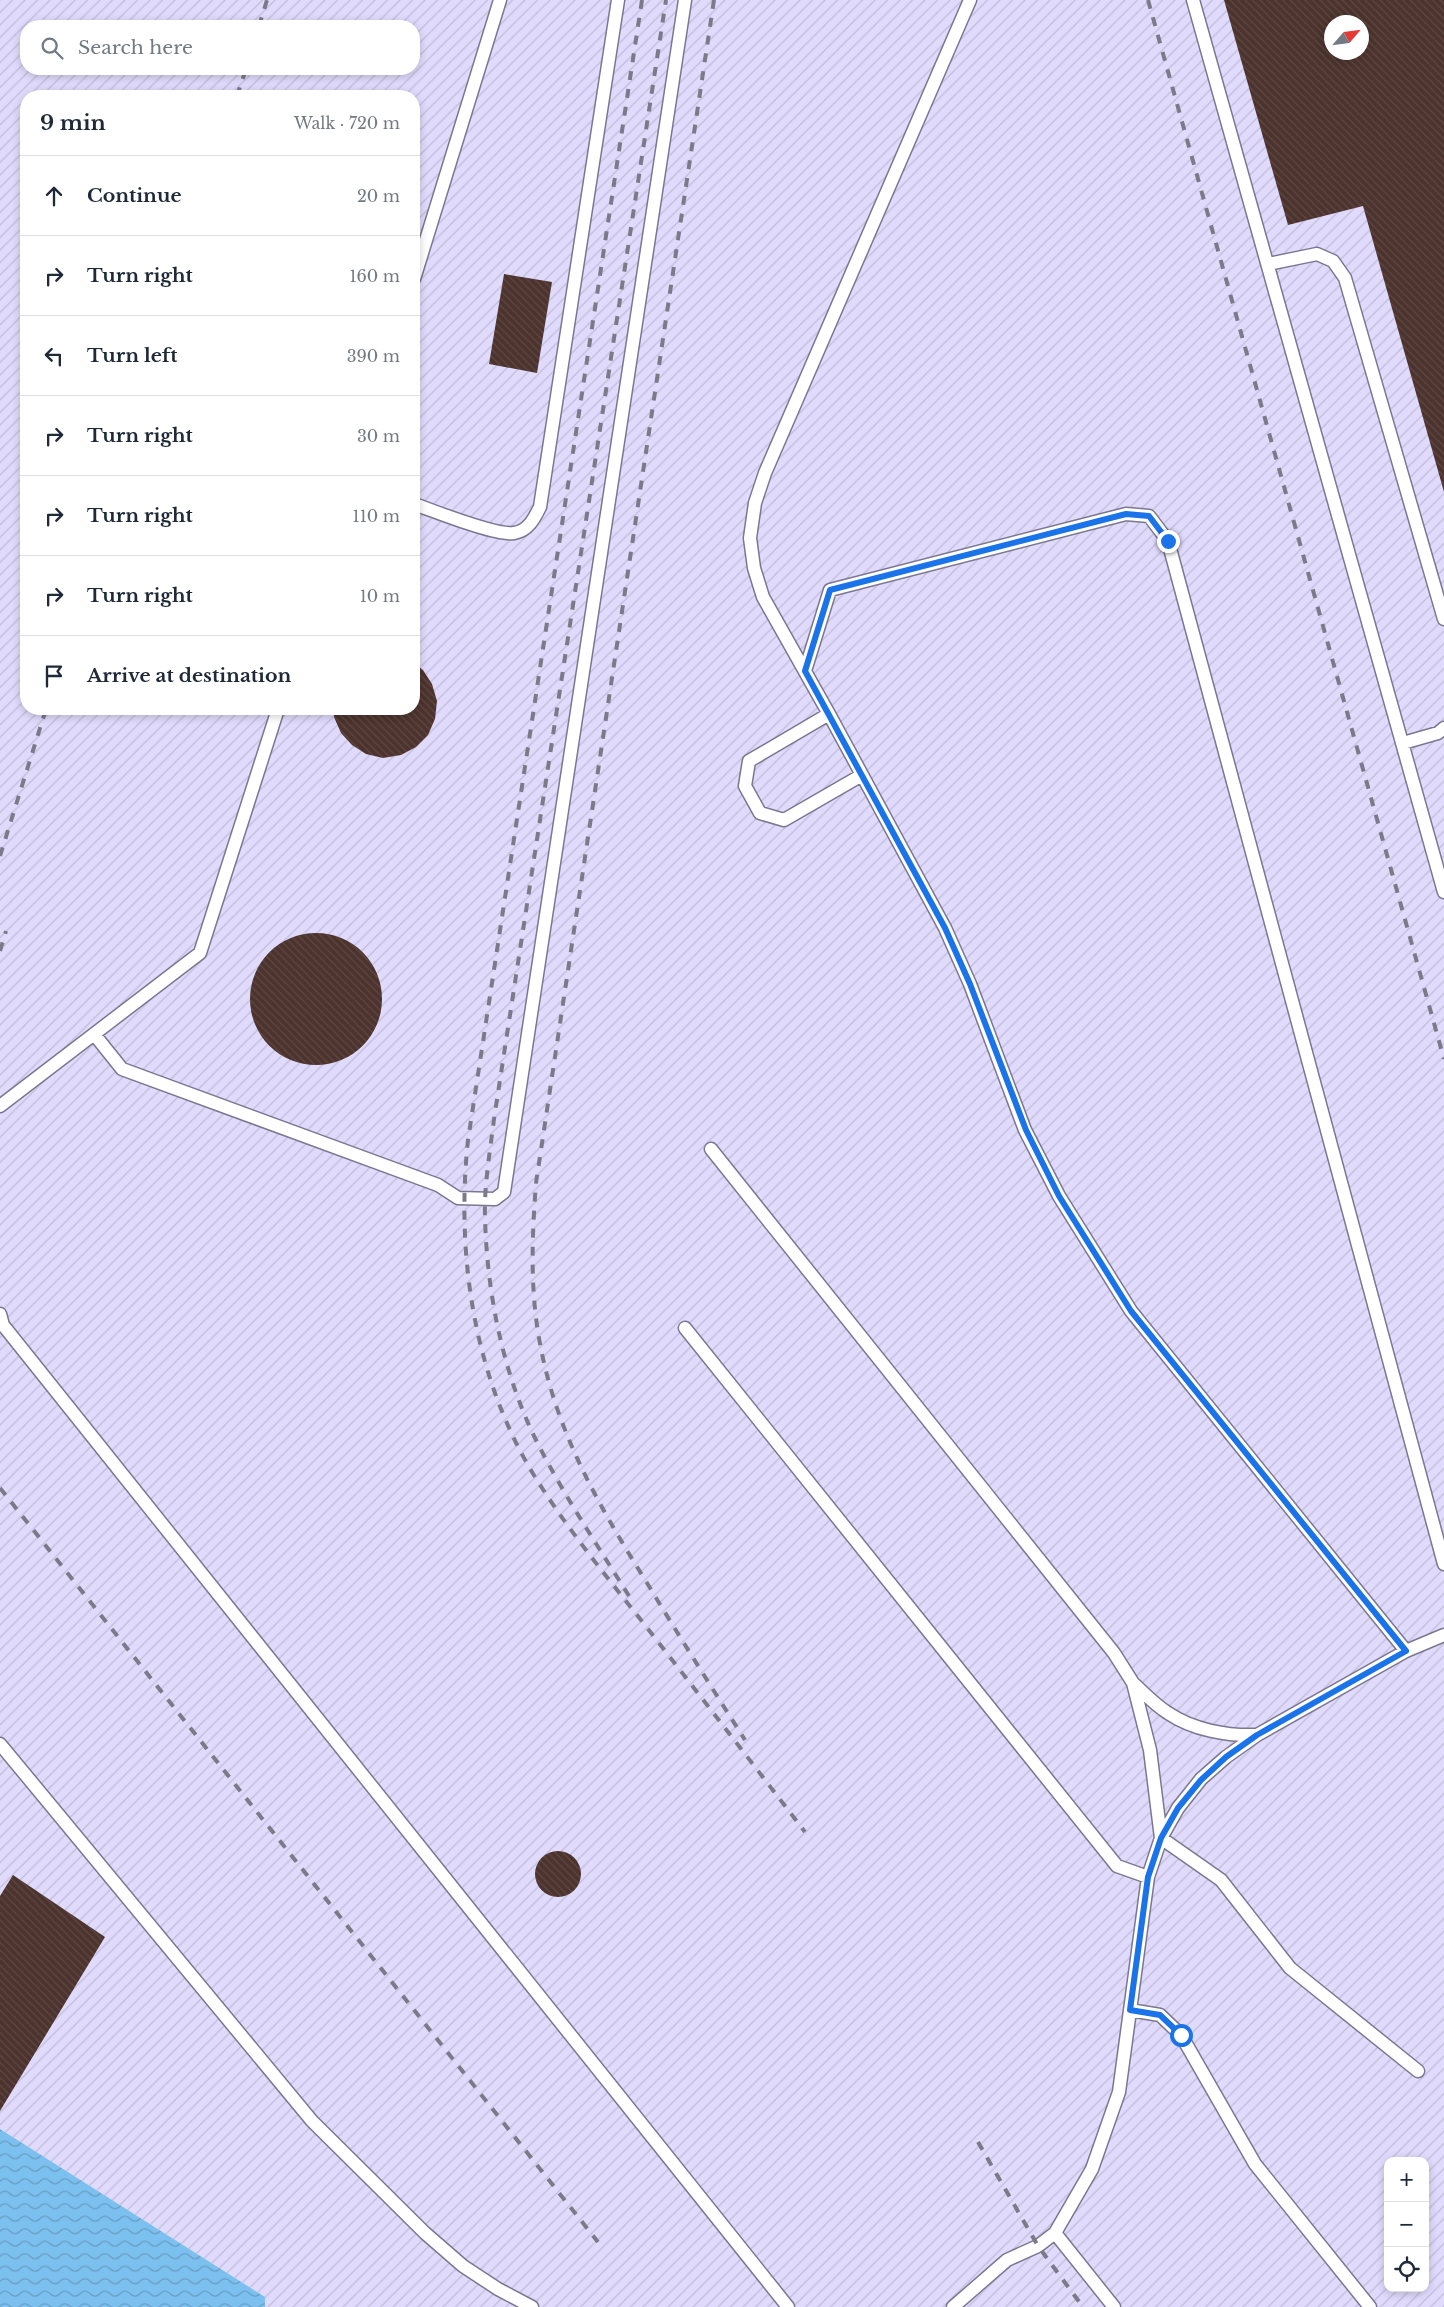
<!DOCTYPE html>
<html lang="en">
<head>
<meta charset="utf-8">
<style>
  body { margin:0; font-family:"Libre Baskerville",serif; background:#f6f6f7; color:#1f2937 }
  .controls { position:absolute; right:15px; bottom:15px; display:grid; overflow:hidden; border-radius:10px; box-shadow:0 2px 8px #0003 }
  .controls button { width:45px; height:45px; display:grid; place-items:center; padding:0; border:0; border-bottom:1px solid #e0e1e3; background:#fff; color:#1f2937; font:25px sans-serif }
  .compass { position:absolute; left:1324px; top:15px; width:45px; height:45px; border-radius:50%; background:#fff; box-shadow:0 2px 8px #0003; rotate:62deg }
  .stop { position:absolute; width:15px; height:15px; margin:-11px; border:4px solid #1a73e8; border-radius:50%; background:#fff }
  .stop.end { background:#1a73e8; border-color:#fff; box-shadow:0 1px 5px #0008 }
  .list { margin:0; padding:0; list-style:none }
  h2 { display:flex; justify-content:space-between; align-items:center; height:65px; margin:0; padding:0 20px; font-size:21px }
  h2 small { font-size:16px; font-weight:400; color:#747a83 }
  .list li { display:grid; grid-template-columns:32px 1fr auto; gap:15px; align-items:center; box-sizing:border-box; height:80px; padding:0 20px; border-top:1px solid #e0e1e3 }
  .list b { display:block; font-size:19px; white-space:nowrap }
  .list em { font-size:16px; font-style:normal; color:#747a83 }
  .icon { flex:none; width:28px; height:28px; fill:none; stroke:currentColor; stroke-width:2; stroke-linecap:round; stroke-linejoin:round }
  .map { position:relative; flex:none; width:1444px; height:2307px; overflow:hidden }
  .search { position:absolute; background:#fff; box-shadow:0 2px 8px #0003; left:20px; top:20px; width:400px; height:55px; display:flex; align-items:center; gap:12px; box-sizing:border-box; padding:0 18px; border-radius:20px; color:#747a83; font-size:19px }
  .panel { position:absolute; background:#fff; box-shadow:0 2px 8px #0003; left:20px; top:90px; width:400px; height:625px; border-radius:20px }
  .map>svg:first-child { display:block }
  .industrial { fill:url(#industrial-furrows); fill-rule:evenodd }
  .water { fill:url(#water-waves) }
  .building { fill:url(#building-back-hatch); fill-rule:evenodd }
  .lines { fill:none; stroke-linecap:round; stroke-linejoin:round }
  .service-casing { stroke:#7c7790; stroke-width:15 }
  .service { stroke:#fff; stroke-width:12 }
  .rail { stroke:#7c7988; stroke-width:4; stroke-dasharray:9 9; stroke-linecap:butt }
  .route { stroke:#1a73e8; stroke-width:6 }
</style>
</head>
<body>
<div class="map">
<svg width="1444" height="2307" viewBox="0 0 1444 2307">
  <defs>
    <pattern id="industrial-furrows" width="10" height="10" patternUnits="userSpaceOnUse" patternTransform="scale(1.25)"><rect width="10" height="10" fill="#e0dafc"/><path d="M-1 1l2-2M0 10L10 0M9 11l2-2" fill="none" stroke="#c1bcd9"/></pattern>
    <pattern id="water-waves" width="16" height="10" patternUnits="userSpaceOnUse" patternTransform="scale(1.25)"><rect width="16" height="10" fill="#7cc0f0"/><path d="M0 5q4-4 8 0t8 0" fill="none" stroke="#669dc4"/></pattern>
    <pattern id="building-back-hatch" width="6" height="6" patternUnits="userSpaceOnUse" patternTransform="scale(1.25)"><rect width="6" height="6" fill="#4c332d"/><path d="M-1 5l2 2M0 0l6 6M5-1l2 2" fill="none" stroke="#5e4844"/></pattern>
  </defs>
  <rect width="100%" height="100%" fill="#e9e5fb"/>
  <path class="industrial" d="M0,0h1444v2307h-1179v-10l-265,-168zM1332,22h30v30h-30zM26,26h388v43h-388zM26,96h388v613h-388zM1388,2161h37v127h-37z"/>
  <path class="water" d="M0,2129l265,168v10h-265z"/>
  <path class="building" d="M1224,0h220v492l-81,-286 -75,19zM1332,22h30v30h-30z
    M504,274l48,8 -15,91 -48,-9z
    M414,663l9,7 9,14 5,17 -2,18 -7,16 -12,12 -15,8 -18,3 -17,-4 -14,-9 -11,-12 -7,-16v-8h80z
    M250 999a66 66 0 1 1 132 0a66 66 0 1 1-132 0Z
    M535 1874a23 23 0 1 1 46 0a23 23 0 1 1-46 0Z
    M13,1875l92,62 -105,174v-215z"/>
  <g class="lines">
    <g class="service-casing">
      <path id="service" d="M970,0l-205,473 -10,30 -5,35 4,30 9,29 66,117 116,214 25,56 55,146 34,66 72,115 275,340
        M1193,0l251,892
        M1268,264l49,-10 16,7 12,17 99,341
        M414,279l86,-279
        M414,504c20,7 82,32 100,29 14,-2 20,-14 26,-26l78,-507
        M805,671l25,-81 296,-76 23,2 19,25 276,1023
        M829,714l-80,47 -4,25 15,27 24,7 78,-45
        M1403,743l35,-10 6,-5
        M94,1034l28,35 316,116 20,13 37,1 9,-7 181,-1192
        M0,1106l200,-153 78,-244
        M711,1149l403,504 19,30 17,67 11,88 60,42 69,88 128,103
        M0,1314l3,11 785,982
        M685,1328l432,538 31,11
        M1133,1683c11,10 22,22 35,30 25,17 59,23 89,22
        M0,1744l312,377 113,112 38,33 35,23 34,18
        M1130,2010l30,5 21,20 74,129 115,143
        M1055,2233l59,74
        M953,2307l54,-47 31,-14 17,-13 37,-64 27,-77 29,-215 13,-39 17,-30 23,-29 25,-22 31,-22 149,-84 38,-16"/>
    </g>
    <use href="#service" class="service"/>
    <path class="rail" d="M642,0l-174,1140c-12,113 5,233 64,332 34,56 76,106 116,157 53,68 105,135 157,203
      M714,0l-178,1183c-4,53 -6,104 3,155 16,93 59,166 108,245 32,53 65,105 98,157
      M1148,0l296,1059
      M259,26l8,-26
      M237,96l9,-27
      M0,856l46,-147
      M0,951l6,-20
      M0,1488l598,754
      M629,1596c-33,-53 -68,-105 -95,-160 -32,-67 -47,-144 -49,-218 -1,-33 5,-66 9,-99l172,-1119
      M978,2142l60,104 45,61"/>
  </g>
  <g class="lines">
    <path class="route" d="M1168,541l-19,-25 -23,-2 -296,76 -25,81 140,257 25,56 56,146 33,66 72,115 275,340 -149,84 -31,22 -25,23 -23,28 -17,30 -13,39 -18,133 30,5 21,20"/>
  </g>
</svg>
<div class="controls">
<button>+</button>
<button>−</button>
<button><svg class="icon" aria-label="locate" viewBox="0 0 24 24"><circle cx="12" cy="12" r="6"/><path d="M12 2v4M12 18v4M2 12h4M18 12h4"/></svg></button>
</div>
<svg class="compass" viewBox="-18 -18 36 36"><path d="M0-13l5 13h-10z" fill="#e53935"/><path d="M0 13l5-13h-10z" fill="#747a83"/></svg>
<div class="stop" style="left:1181px;top:2035px"></div>
<div class="stop end" style="left:1168px;top:541px"></div>
<div class="search"><svg class="icon" aria-label="search" viewBox="0 0 24 24"><circle cx="10" cy="10" r="6"/><path d="M15 15l6 6"/></svg>Search here</div>
<section class="panel">
<h2>9 min<small>Walk · 720 m</small></h2>
<ul class="list">
<li><svg class="icon" aria-label="ahead" viewBox="0 0 24 24"><path d="M12 20V5M6 11l6-6 6 6"/></svg><div><b>Continue</b></div><em>20 m</em></li>
<li><svg class="icon" aria-label="right" viewBox="0 0 24 24"><path d="M7 20v-9h11M14 6l5 5-5 5"/></svg><div><b>Turn right</b></div><em>160 m</em></li>
<li><svg class="icon" aria-label="left" viewBox="0 0 24 24"><path d="M17 20v-9H6M10 6l-5 5 5 5"/></svg><div><b>Turn left</b></div><em>390 m</em></li>
<li><svg class="icon" aria-label="right" viewBox="0 0 24 24"><path d="M7 20v-9h11M14 6l5 5-5 5"/></svg><div><b>Turn right</b></div><em>30 m</em></li>
<li><svg class="icon" aria-label="right" viewBox="0 0 24 24"><path d="M7 20v-9h11M14 6l5 5-5 5"/></svg><div><b>Turn right</b></div><em>110 m</em></li>
<li><svg class="icon" aria-label="right" viewBox="0 0 24 24"><path d="M7 20v-9h11M14 6l5 5-5 5"/></svg><div><b>Turn right</b></div><em>10 m</em></li>
<li><svg class="icon" aria-label="arrive" viewBox="0 0 24 24"><path d="M6 21V4h12l-3 4 3 4H6"/></svg><div><b>Arrive at destination</b></div></li>
</ul>
</section>
</div>
</body>
</html>
